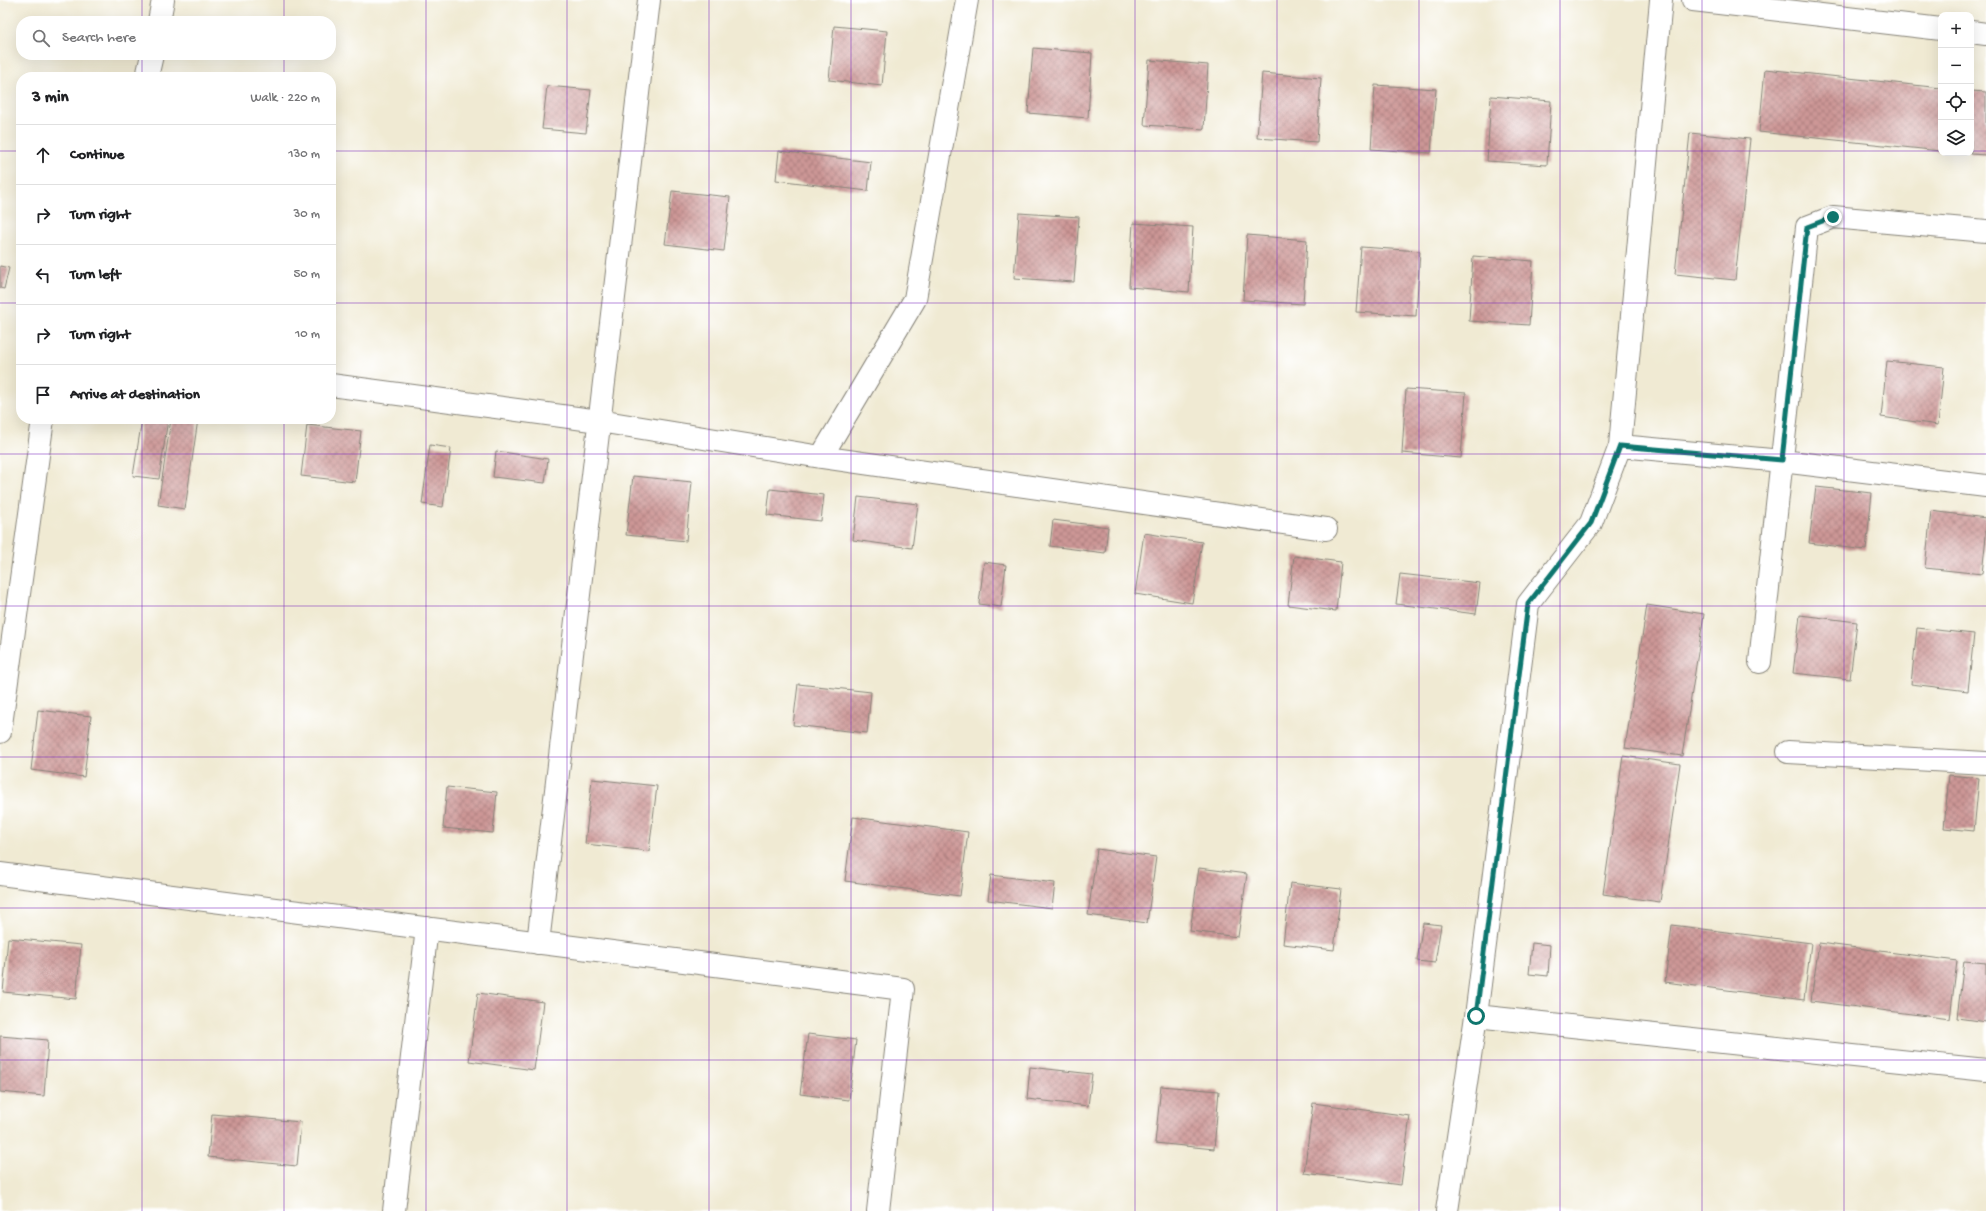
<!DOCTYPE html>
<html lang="en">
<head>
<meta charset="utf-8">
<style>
  body { margin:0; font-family:"Gochi Hand",sans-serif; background:#f2f2f2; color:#202124 }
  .controls { position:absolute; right:12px; top:12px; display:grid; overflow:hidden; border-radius:8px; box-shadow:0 4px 16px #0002 }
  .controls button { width:36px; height:36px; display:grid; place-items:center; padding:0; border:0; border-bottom:1px solid #e0e0e0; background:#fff; color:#202124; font:20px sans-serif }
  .stop { position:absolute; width:12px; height:12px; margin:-9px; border:3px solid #0f766e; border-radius:50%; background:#fff }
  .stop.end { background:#0f766e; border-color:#fff; box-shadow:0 1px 4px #0008 }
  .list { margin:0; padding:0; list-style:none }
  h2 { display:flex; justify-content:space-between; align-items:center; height:52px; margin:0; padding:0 16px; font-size:17px }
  h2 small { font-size:13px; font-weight:400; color:#757577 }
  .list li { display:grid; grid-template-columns:26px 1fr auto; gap:12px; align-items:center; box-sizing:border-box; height:60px; padding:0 16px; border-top:1px solid #e0e0e0 }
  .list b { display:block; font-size:15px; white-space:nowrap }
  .list em { font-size:13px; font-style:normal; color:#757577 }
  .icon { flex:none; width:22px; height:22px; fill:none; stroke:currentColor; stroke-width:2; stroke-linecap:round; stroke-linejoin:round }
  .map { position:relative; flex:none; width:1986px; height:1211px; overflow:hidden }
  .search { position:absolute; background:#fff; box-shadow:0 4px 16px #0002; left:16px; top:16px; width:320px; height:44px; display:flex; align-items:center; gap:10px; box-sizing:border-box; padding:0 14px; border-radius:16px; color:#757577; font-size:15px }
  .panel { position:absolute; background:#fff; box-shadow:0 4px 16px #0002; left:16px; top:72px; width:320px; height:352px; border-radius:16px }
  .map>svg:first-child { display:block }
  .building { fill:url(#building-cross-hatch) }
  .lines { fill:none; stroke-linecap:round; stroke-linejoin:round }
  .minor-casing { stroke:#868378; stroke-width:24 }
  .minor { stroke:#fff; stroke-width:22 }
  .route { stroke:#0f766e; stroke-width:5 }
  .grid { fill:none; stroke:#7b2cbf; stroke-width:1; stroke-opacity:0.55 }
</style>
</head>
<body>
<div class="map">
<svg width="1986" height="1211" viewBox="0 0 1986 1211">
  <defs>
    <pattern id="building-cross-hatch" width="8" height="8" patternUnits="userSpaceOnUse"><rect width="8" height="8" fill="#cd9796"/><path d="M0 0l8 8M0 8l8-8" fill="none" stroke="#a67a7a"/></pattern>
  </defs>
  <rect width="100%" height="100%" fill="#fff"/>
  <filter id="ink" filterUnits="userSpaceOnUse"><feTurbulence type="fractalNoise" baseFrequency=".025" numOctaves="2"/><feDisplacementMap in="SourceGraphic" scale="8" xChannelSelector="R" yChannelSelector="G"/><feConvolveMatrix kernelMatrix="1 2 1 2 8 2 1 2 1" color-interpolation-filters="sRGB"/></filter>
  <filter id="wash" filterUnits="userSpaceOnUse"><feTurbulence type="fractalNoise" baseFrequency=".012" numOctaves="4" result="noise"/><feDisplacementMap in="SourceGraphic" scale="16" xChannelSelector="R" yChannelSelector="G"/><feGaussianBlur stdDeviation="0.9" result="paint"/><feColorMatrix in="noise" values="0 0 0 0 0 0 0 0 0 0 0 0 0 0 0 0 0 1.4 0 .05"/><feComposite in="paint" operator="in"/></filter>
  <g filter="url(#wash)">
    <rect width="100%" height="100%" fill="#f0ead3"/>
    <g id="blocks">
      <path class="building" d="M834,26l53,5 -5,55 -53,-6z
        M1033,48l59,5 -4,65 -60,-5z
        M1149,60l59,5 -4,64 -60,-4z
        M1765,69l176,19v63l-182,-19z
        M1262,73l59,5 -4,64 -60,-4z
        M1375,85l61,4 -5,64 -60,-4z
        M547,86l44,4 -5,43 -44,-4z
        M1971,91l15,1v63l-15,-1z
        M1491,96l60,5 -4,64 -60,-4z
        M1690,133l60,6 -15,141 -60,-6z
        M779,151l92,11 -3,29 -92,-11z
        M672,191l58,6 -6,54 -59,-7z
        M1019,213l60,4 -5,65 -60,-4z
        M1133,223l60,4 -4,65 -60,-5z
        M1247,235l60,5 -4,64 -60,-4z
        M1361,247l59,4 -4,65 -60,-4z
        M1473,256l60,5 -4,64 -60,-4z
        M0,266l9,2 -5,21 -4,-1z
        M1887,361l57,6 -6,58 -57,-8z
        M1406,389l60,4 -5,65 -59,-5z
        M142,419h26l-9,60 -26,-3z
        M171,419h27l-13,90 -27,-4z
        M307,425l54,6 -6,51 -54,-6z
        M430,445l21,3 -8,59 -21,-3z
        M496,451l52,8 -3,24 -52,-6z
        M633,476l59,6 -6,59 -60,-6z
        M1816,487l56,6 -6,57 -57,-7z
        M770,489l54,6 -3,26 -54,-6z
        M858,497l60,7 -6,44 -59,-8z
        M1931,511l55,7v18l-4,38 -57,-6z
        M1053,520l55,7 -3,26 -55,-7z
        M1144,533l58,9 -10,61 -57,-9z
        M1294,556l47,6 -5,49 -48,-6z
        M984,562l22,3 -5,42 -22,-3z
        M1400,574l80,9 -4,31 -80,-10z
        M1647,605l57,9 -22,142 -57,-8z
        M1800,615l57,7 -7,57 -57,-6z
        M1917,628l57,6 -6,57 -57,-7z
        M798,684l73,8 -4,41 -74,-8z
        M38,710l53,6 -7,61 -53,-7z
        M1623,756l57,8 -20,138 -57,-8z
        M1949,775l30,3 -5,53 -30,-3z
        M592,779l65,7 -8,65 -64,-7z
        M447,787l50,5 -4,41 -50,-5z
        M853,817l115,15 -8,64 -115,-15z
        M1097,849l59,8 -9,66 -59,-8z
        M1199,868l48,6 -9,63 -48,-6z
        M991,875l64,8 -3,25 -64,-8z
        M1290,883l51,6 -7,61 -51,-6z
        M1423,923l18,2 -6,38 -18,-2z
        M1672,925l139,18 -7,57 -139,-18z
        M8,938l73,7 -5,54 -73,-7z
        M1532,943l18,2 -2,31 -19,-2z
        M1819,943l138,18 -7,58 -139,-18z
        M1964,961l22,2v59l-29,-4z
        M478,993l65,9 -9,68 -65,-9z
        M808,1034l48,6 -7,60 -49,-6z
        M0,1036l48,4 -4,56 -44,-4z
        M1030,1067l62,7 -4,32 -61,-7z
        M1161,1086l58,5 -5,58 -59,-6z
        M1313,1103l97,13 -9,69 -97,-12z
        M212,1114l89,8 -4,44 -89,-9z"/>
    </g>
  </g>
  <g filter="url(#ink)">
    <use href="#blocks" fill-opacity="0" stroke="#868378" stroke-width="1"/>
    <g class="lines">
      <g class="minor-casing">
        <path id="minor" d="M1693,0l248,29
          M159,21l4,-21
          M1971,32l15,2
          M147,77l5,-22
          M331,385l268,36 222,36 505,72
          M1620,446l162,15 204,25
          M821,457l94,-158 52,-299
          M1760,662l47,-435 26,-10 153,14
          M0,732l43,-313
          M1788,752l198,11
          M0,874l903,115 -25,222
          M538,943l111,-943
          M1476,1016l52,-412 63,-81 29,-77 41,-446
          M394,1211l33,-283
          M1447,1211l29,-195 510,54"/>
      </g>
      <use href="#minor" class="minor"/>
    </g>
  </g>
  <g class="lines" filter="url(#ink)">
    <path class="route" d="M1476,1016l52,-412 63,-81 29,-77 162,14 25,-233 26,-10"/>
  </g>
  <path class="grid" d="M142,0v21M284,0v21M426,0v1211M567,0v1211M709,0v1211M851,0v1211M993,0v1211M1135,0v1211M1277,0v1211M1419,0v1211M1560,0v1211M1702,0v1211M1844,0v1211M142,55v22M284,55v22M0,151h21M331,151h1610M1971,151h15M0,303h21M331,303h1655M142,419v792M284,419v792M0,454h1986M0,606h1986M0,757h1986M0,908h1986M0,1060h1986"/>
</svg>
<div class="controls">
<button>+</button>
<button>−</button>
<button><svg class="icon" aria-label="locate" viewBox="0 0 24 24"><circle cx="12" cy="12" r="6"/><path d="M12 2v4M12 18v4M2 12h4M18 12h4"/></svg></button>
<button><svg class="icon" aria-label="layers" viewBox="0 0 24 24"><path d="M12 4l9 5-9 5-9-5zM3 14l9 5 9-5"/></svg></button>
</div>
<div class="stop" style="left:1476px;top:1016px"></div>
<div class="stop end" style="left:1833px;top:217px"></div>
<div class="search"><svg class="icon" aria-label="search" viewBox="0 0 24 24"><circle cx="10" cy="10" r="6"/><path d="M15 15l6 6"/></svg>Search here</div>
<section class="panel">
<h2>3 min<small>Walk · 220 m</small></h2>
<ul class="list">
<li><svg class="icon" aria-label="ahead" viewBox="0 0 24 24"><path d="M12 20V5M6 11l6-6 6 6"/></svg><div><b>Continue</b></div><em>130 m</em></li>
<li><svg class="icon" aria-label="right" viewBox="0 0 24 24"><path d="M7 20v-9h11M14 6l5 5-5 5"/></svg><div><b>Turn right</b></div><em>30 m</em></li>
<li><svg class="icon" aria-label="left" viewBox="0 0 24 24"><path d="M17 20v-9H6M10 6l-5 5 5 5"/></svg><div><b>Turn left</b></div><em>50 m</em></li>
<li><svg class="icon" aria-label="right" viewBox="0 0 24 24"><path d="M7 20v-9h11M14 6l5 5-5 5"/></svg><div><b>Turn right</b></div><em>10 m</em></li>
<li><svg class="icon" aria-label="arrive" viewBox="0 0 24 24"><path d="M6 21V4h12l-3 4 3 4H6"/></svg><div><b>Arrive at destination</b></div></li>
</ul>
</section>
</div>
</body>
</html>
